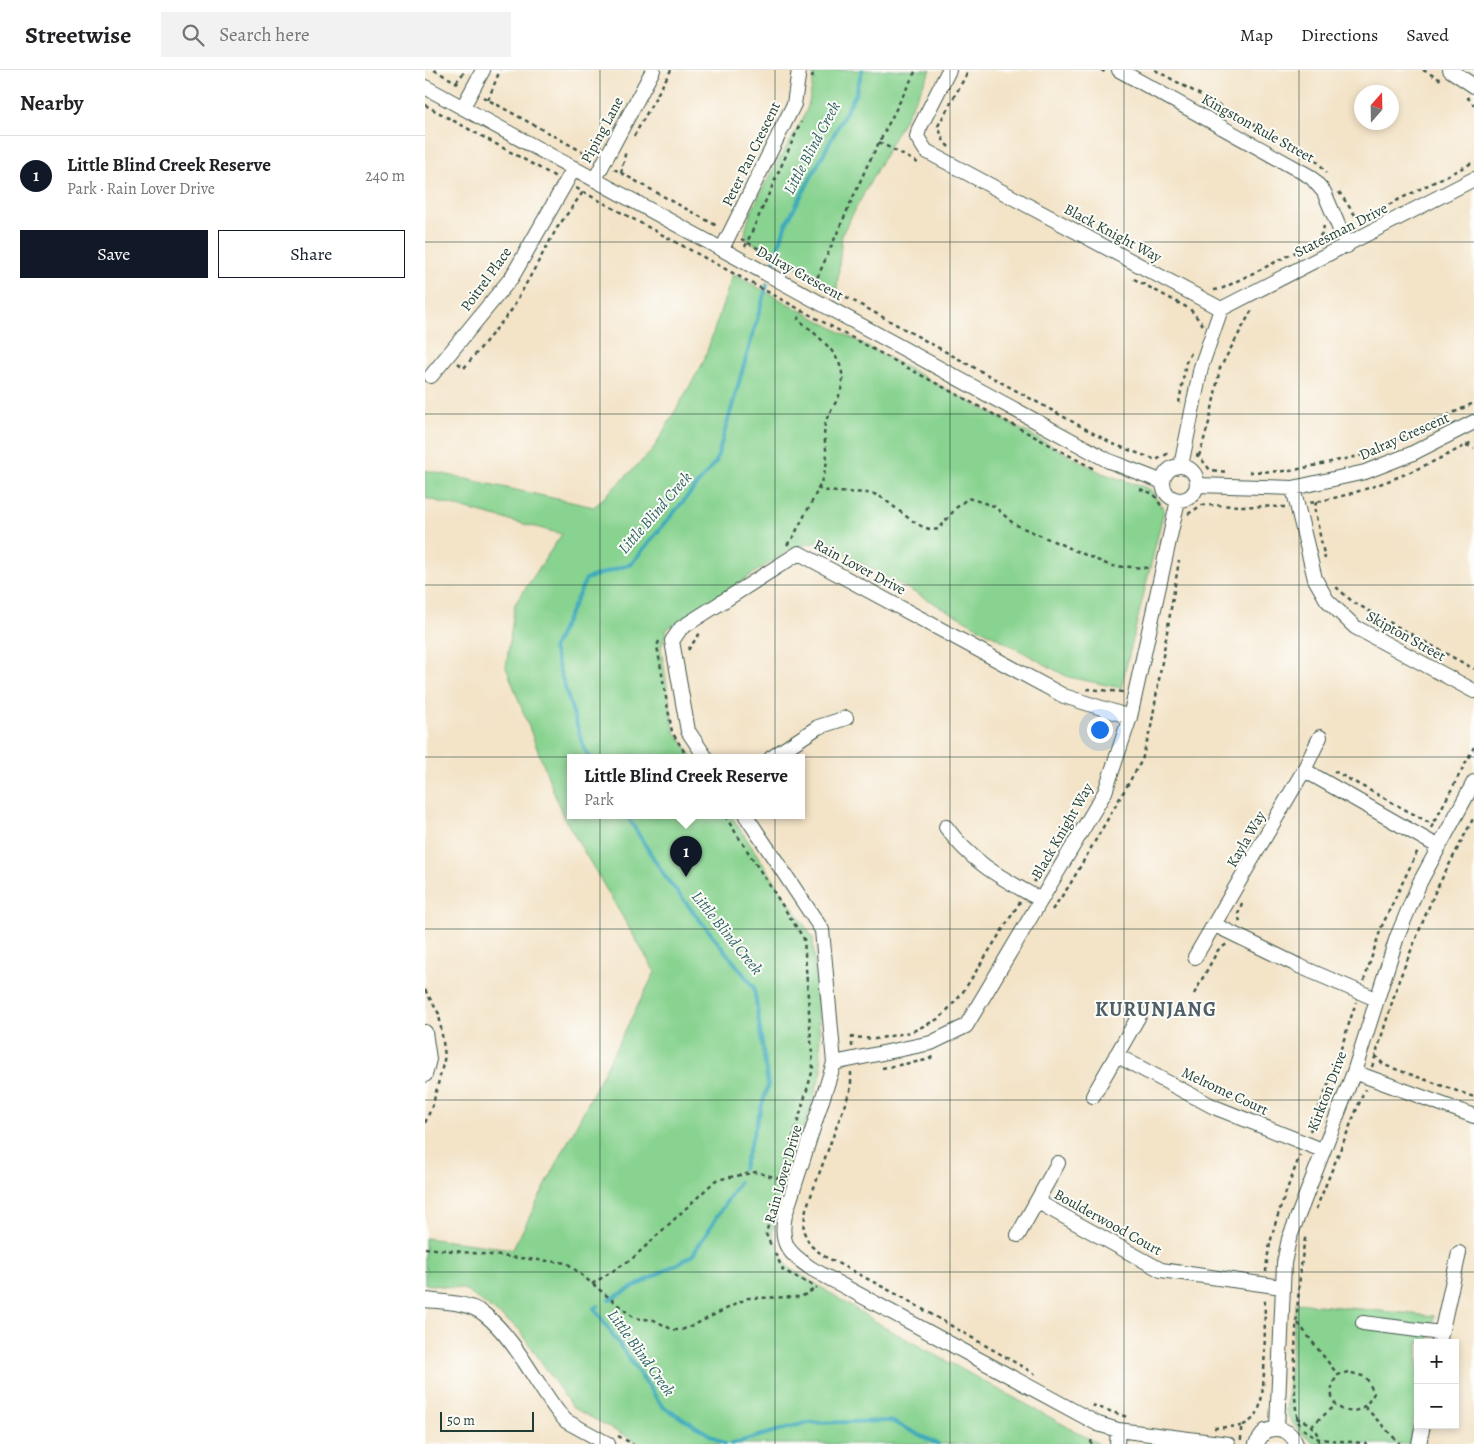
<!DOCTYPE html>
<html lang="en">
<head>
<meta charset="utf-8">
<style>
  body { margin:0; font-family:Alegreya,serif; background:#f2f2f2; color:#202124 }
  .controls { position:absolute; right:15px; bottom:15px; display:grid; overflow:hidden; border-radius:0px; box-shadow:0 2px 8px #0003 }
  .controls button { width:45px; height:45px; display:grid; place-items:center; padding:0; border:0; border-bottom:1px solid #e0e0e0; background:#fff; color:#202124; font:25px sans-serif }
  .compass { position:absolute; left:929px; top:15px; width:45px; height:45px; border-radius:50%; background:#fff; box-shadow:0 2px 8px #0003; rotate:20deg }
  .scale { position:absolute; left:15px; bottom:12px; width:94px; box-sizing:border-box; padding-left:5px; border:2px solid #1f3d34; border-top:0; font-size:14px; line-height:18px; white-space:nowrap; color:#1f3d34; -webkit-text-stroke:4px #fdfcf7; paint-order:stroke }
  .you { position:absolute; left:674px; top:659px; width:18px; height:18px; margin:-12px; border:4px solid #fff; border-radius:50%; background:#1a73e8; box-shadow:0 0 0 8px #1a73e833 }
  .badge { display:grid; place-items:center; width:32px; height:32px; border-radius:50%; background:#111827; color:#fff; font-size:16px; font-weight:700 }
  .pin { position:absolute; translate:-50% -41px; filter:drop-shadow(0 1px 2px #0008) }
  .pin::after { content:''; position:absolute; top:26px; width:18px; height:15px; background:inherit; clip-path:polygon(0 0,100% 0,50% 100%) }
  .popup { position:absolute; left:142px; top:684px; width:238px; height:65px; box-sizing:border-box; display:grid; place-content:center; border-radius:0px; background:#fff; filter:drop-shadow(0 1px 4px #0005); font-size:16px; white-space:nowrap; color:#757577 }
  .popup b { font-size:19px; color:#202124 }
  .popup::after { content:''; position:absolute; left:50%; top:100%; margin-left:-10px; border:10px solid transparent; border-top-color:#fff }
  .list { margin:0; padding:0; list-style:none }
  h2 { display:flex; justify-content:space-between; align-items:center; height:65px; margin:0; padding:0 20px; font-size:21px }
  h2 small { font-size:16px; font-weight:400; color:#757577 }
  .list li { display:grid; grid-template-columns:32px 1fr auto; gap:15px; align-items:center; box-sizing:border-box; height:80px; padding:0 20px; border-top:1px solid #e0e0e0 }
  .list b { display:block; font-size:19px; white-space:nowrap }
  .list p { margin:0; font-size:16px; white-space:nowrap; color:#757577 }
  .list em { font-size:16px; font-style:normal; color:#757577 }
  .actions { display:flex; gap:10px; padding:15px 20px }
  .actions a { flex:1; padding:11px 0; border:1px solid #111827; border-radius:0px; text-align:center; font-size:18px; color:#111827 }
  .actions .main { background:#111827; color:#fff }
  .icon { flex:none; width:28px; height:28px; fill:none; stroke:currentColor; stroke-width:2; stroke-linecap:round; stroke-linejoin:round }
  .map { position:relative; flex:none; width:1049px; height:1374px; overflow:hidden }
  header { display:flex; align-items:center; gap:30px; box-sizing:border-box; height:70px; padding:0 25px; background:#fff; border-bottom:1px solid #e0e0e0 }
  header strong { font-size:24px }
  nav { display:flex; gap:28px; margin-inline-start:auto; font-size:18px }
  .search { width:350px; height:45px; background:#f2f2f2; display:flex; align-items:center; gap:12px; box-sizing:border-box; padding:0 18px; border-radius:0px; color:#757577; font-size:19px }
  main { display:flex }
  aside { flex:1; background:#fff }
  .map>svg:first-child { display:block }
  .green { fill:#88d390; stroke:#548862 }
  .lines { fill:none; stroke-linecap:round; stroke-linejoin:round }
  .stream { stroke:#3daabc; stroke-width:4 }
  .minor-casing { stroke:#3f564a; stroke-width:16 }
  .path { stroke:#3f564a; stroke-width:2.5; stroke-dasharray:4 4; stroke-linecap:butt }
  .minor { stroke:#fff; stroke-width:14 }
  .grid { fill:none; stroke:#1f3d34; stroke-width:1; stroke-opacity:0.55 }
  .labels { text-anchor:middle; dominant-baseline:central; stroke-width:4; stroke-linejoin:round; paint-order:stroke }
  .street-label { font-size:15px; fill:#1f3d34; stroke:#fdfcf7 }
  .water-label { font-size:16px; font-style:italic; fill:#2a6364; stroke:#fdfcf7 }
  .district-label { font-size:20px; font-weight:bold; letter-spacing:1px; fill:#4f5f6a; stroke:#fdfcf7 }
</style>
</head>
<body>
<header>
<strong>Streetwise</strong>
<div class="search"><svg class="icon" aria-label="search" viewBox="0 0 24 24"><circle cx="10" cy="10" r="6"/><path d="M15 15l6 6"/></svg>Search here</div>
<nav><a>Map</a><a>Directions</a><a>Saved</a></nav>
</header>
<main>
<aside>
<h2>Nearby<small></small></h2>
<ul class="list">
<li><span class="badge">1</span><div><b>Little Blind Creek Reserve</b><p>Park · Rain Lover Drive</p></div><em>240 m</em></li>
</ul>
<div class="actions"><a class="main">Save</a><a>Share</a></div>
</aside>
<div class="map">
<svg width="1049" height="1374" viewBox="0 0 1049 1374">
  <rect width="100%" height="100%" fill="#fdfcf7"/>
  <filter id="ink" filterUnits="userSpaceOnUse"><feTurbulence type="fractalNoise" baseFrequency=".02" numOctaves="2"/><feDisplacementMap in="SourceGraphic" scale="10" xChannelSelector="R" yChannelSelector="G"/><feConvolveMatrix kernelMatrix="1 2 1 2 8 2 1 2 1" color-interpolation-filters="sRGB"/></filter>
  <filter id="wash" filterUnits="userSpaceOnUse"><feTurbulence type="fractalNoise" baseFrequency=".0096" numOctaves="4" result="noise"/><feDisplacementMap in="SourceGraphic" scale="20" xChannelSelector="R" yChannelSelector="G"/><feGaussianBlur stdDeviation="1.12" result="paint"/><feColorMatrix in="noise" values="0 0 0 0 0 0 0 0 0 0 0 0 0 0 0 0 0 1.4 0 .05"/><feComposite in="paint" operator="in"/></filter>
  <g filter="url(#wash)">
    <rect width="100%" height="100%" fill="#f3e3c7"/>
    <path class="green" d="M390,0h116l-89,164 -5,55 -88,-48 -4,-5c0,-28 48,-95 61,-124 5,-13 6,-29 9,-42z
      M308,204l369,199 48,16 14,21 -43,178 -53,-11 -247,-136 -28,7 -126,81 -6,19 13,82 19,28h-122v58h160l82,122 9,132 -50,162 15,34 99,62 213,116h-459l-68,-37 -53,-78 -55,-40 -39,-5v-46l88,11 142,-277 -92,-156 -57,-149 9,-63 47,-70 -137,-36v-28l169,37 58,-56 51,-88z
      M871,1233l138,13 -6,27h-10v56l-9,45h-93c-14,-8 -22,-18 -30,-32z"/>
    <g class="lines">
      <path class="stream" d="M348,196l12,-40 71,-133 6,-23
        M165,688l-6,-10 -31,-99 33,-70 45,-15 85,-102 51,-177
        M202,746l39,62 88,109 14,98 -25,84
        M184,1230l83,-44 47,-74
        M173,1236l-4,2 68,98 63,38
        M306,1374l74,-21 86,-2 47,23"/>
    </g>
  </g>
  <g filter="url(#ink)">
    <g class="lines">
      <g class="minor-casing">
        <path id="minor" d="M524,0l-30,59 -2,8 9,14 295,158 -20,58 -20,99
          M694,0l192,107 13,15 23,54
          M1025,0l24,16
          M0,17l684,374 54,21
          M38,37l20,-37
          M170,109l58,-109
          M297,179l72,-145 5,-34
          M796,239l253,-130
          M6,306l81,-99 62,-109
          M738 413a17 17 0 1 1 34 0a17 17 0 1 1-34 0Z
          M772,415l96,3 72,-16 46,-18 63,-32
          M868,418l22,91 12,21 28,27 119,64
          M281,688l-18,-27 -16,-90 9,-13 118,-75 265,143 66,21
          M346,688l47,-31 28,-9
          M879,700l135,77
          M321,746l76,114 12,133 -49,152c-6,30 4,38 27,54l286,155 20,6 110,14
          M521,757c27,37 56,51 95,73
          M790,855l84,41 77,33
          M770,887l109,-187 16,-33
          M0,962l4,27 -4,16
          M691,985l98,52 108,43
          M409,993l97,-20 35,-17 139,-234 25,-75 48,-217
          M929,1002l120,44
          M668,1026l47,-82
          M613,1132l123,68 121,17
          M593,1165l40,-72
          M0,1230c19,2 43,2 59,14 30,23 51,68 74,98l8,9 42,23
          M938,1253l78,10
          M1014,1273l20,-90
          M852,1358l7,-165 5,-24 65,-167 43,-135 23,-55 54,-100
          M692,1374l1,-14
          M831,1374l9,-13c13,-5 26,-1 31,13
          M994,1374l4,-19"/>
      </g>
      <path class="path" d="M9,0l27,15
        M676,0l6,3
        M730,0l148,81 17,13 6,9
        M998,0l18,10
        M387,8l2,-8
        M31,12l10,-12
        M58,27l109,60
        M1042,27l7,8
        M63,30l12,-30
        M0,35l131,72
        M209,66l37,-66
        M454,72l41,22
        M524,77l-5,-5 -6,-16 31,-56
        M161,84l20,-25
        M189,99l105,58
        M196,103l5,-23
        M151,118l520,282
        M914,122l16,23 17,-2 102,-51
        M316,169l372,205 43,16 15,-8
        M320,177l56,-125
        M709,209l56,30 13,16
        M389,215l53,-119 49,-96
        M789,220l7,-1 95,-47 6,-9 2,-7
        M33,293l6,5 47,-57 46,-83 26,-36
        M754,333l7,-41 5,-9
        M1041,375l8,3
        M771,385l3,1 11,14 18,2
        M774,386l11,-37 10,-51 33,-60
        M824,402l41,-1 73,-16 111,-52
        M392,418c20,8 48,1 62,8 15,8 41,38 60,33l17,-21 12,-10 26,8 20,18 97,42 39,2
        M715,419l14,5 9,15
        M892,432l-3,5 11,52
        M885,433c58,-10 113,-35 164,-62
        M763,444l14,-9 83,2
        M362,475l7,-9c10,-22 27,-46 32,-70 3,-13 -4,-28 -1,-42 3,-12 13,-22 16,-34 9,-32 -23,-53 -43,-71l4,-8
        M911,517l17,15 121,67
        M234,571l-2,5 15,86 16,26
        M263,580l12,-17
        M662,619l37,3
        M909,701l94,51 7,-2
        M300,746l79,123 9,130 -34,117
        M1006,758l43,-81
        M609,812l7,-10
        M627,840l17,-24 73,-126 9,-33 28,-166
        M815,852l-2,-8 4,-11
        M939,911l17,-53 37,-78
        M0,920l14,24 6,42 -12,48 -8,19
        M769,924l24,-44 9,-6
        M427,977v-10l23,2 36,-7 29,-14 21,-23 59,-93
        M950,985l9,10 90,32
        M947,997l27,-87 36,-88 39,-75
        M457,998l45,-8 7,-4
        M426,1002v16l-45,121 -3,21 7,15 14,11 74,39 137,79
        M885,1061l26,-67 20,-62
        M891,1139l49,-120
        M345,1148l-4,16 6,14
        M0,1178l142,15 67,55 20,2 19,10h8l9,-3 58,-29 53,-1 15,-9
        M350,1183l8,17 34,18
        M841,1202c2,-38 21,-82 34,-117
        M167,1214l40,-25 84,-79 40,-8 25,7
        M873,1253l40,52 10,-3 18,5 8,16c-18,37 -58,11 -36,-18
        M667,1335l35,12
        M940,1337l35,37
        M871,1348c13,4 23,12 23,26
        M875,1355c-12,-17 -1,-166 6,-190
        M886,1356l25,-21
        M789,1358l27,-2
        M878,1359l16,10 53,5
        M193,1366l15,8
        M816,1370v-14c7,-3 14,-7 17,-15 9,-19 6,-89 7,-114
        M666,1374l1,-8"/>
      <use href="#minor" class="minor"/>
    </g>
  </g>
  <path class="grid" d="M175,0v1374M350,0v1374M525,0v1374M699,0v1374M874,0v1374M0,172h1049M0,344h1049M0,515h1049M0,687h1049M0,859h1049M0,1030h1049M0,1202h1049"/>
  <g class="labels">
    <g class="street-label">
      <text transform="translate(833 58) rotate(29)">Kingston Rule Street</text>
      <text transform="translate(177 60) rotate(-62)">Piping Lane</text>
      <text transform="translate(326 84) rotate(-64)">Peter Pan Crescent</text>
      <text transform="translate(916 160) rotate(-27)">Statesman Drive</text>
      <text transform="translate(688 163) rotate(28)">Black Knight Way</text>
      <text transform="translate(375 203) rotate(29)">Dalray Crescent</text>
      <text transform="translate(61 209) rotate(-54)">Poitrel Place</text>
      <text transform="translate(979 366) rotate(-24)">Dalray Crescent</text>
      <text transform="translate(435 497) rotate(28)">Rain Lover Drive</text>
      <text transform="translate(981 566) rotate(29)">Skipton Street</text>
      <text transform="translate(637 761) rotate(-60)">Black Knight Way</text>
      <text transform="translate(821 769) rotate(-60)">Kayla Way</text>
      <text transform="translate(800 1021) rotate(25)">Melrome Court</text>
      <text transform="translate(902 1021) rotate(-69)">Kirkton Drive</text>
      <text transform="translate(358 1104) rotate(-74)">Rain Lover Drive</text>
      <text transform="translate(683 1152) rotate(29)">Boulderwood Court</text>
    </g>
    <g class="water-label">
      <text transform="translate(387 78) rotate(-62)">Little Blind Creek</text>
      <text transform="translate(230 443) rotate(-49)">Little Blind Creek</text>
      <text transform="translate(302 863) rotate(51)">Little Blind Creek</text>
      <text transform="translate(216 1283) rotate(54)">Little Blind Creek</text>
    </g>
    <g class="district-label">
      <text x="731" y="939">KURUNJANG</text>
    </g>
  </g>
</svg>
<div class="controls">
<button>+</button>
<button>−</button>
</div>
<svg class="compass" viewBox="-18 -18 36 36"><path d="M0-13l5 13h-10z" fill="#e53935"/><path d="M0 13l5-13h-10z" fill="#757577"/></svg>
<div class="scale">50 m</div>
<div class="you"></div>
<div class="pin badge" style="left:261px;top:807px">1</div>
<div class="popup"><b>Little Blind Creek Reserve</b>Park</div>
</div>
</main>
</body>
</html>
